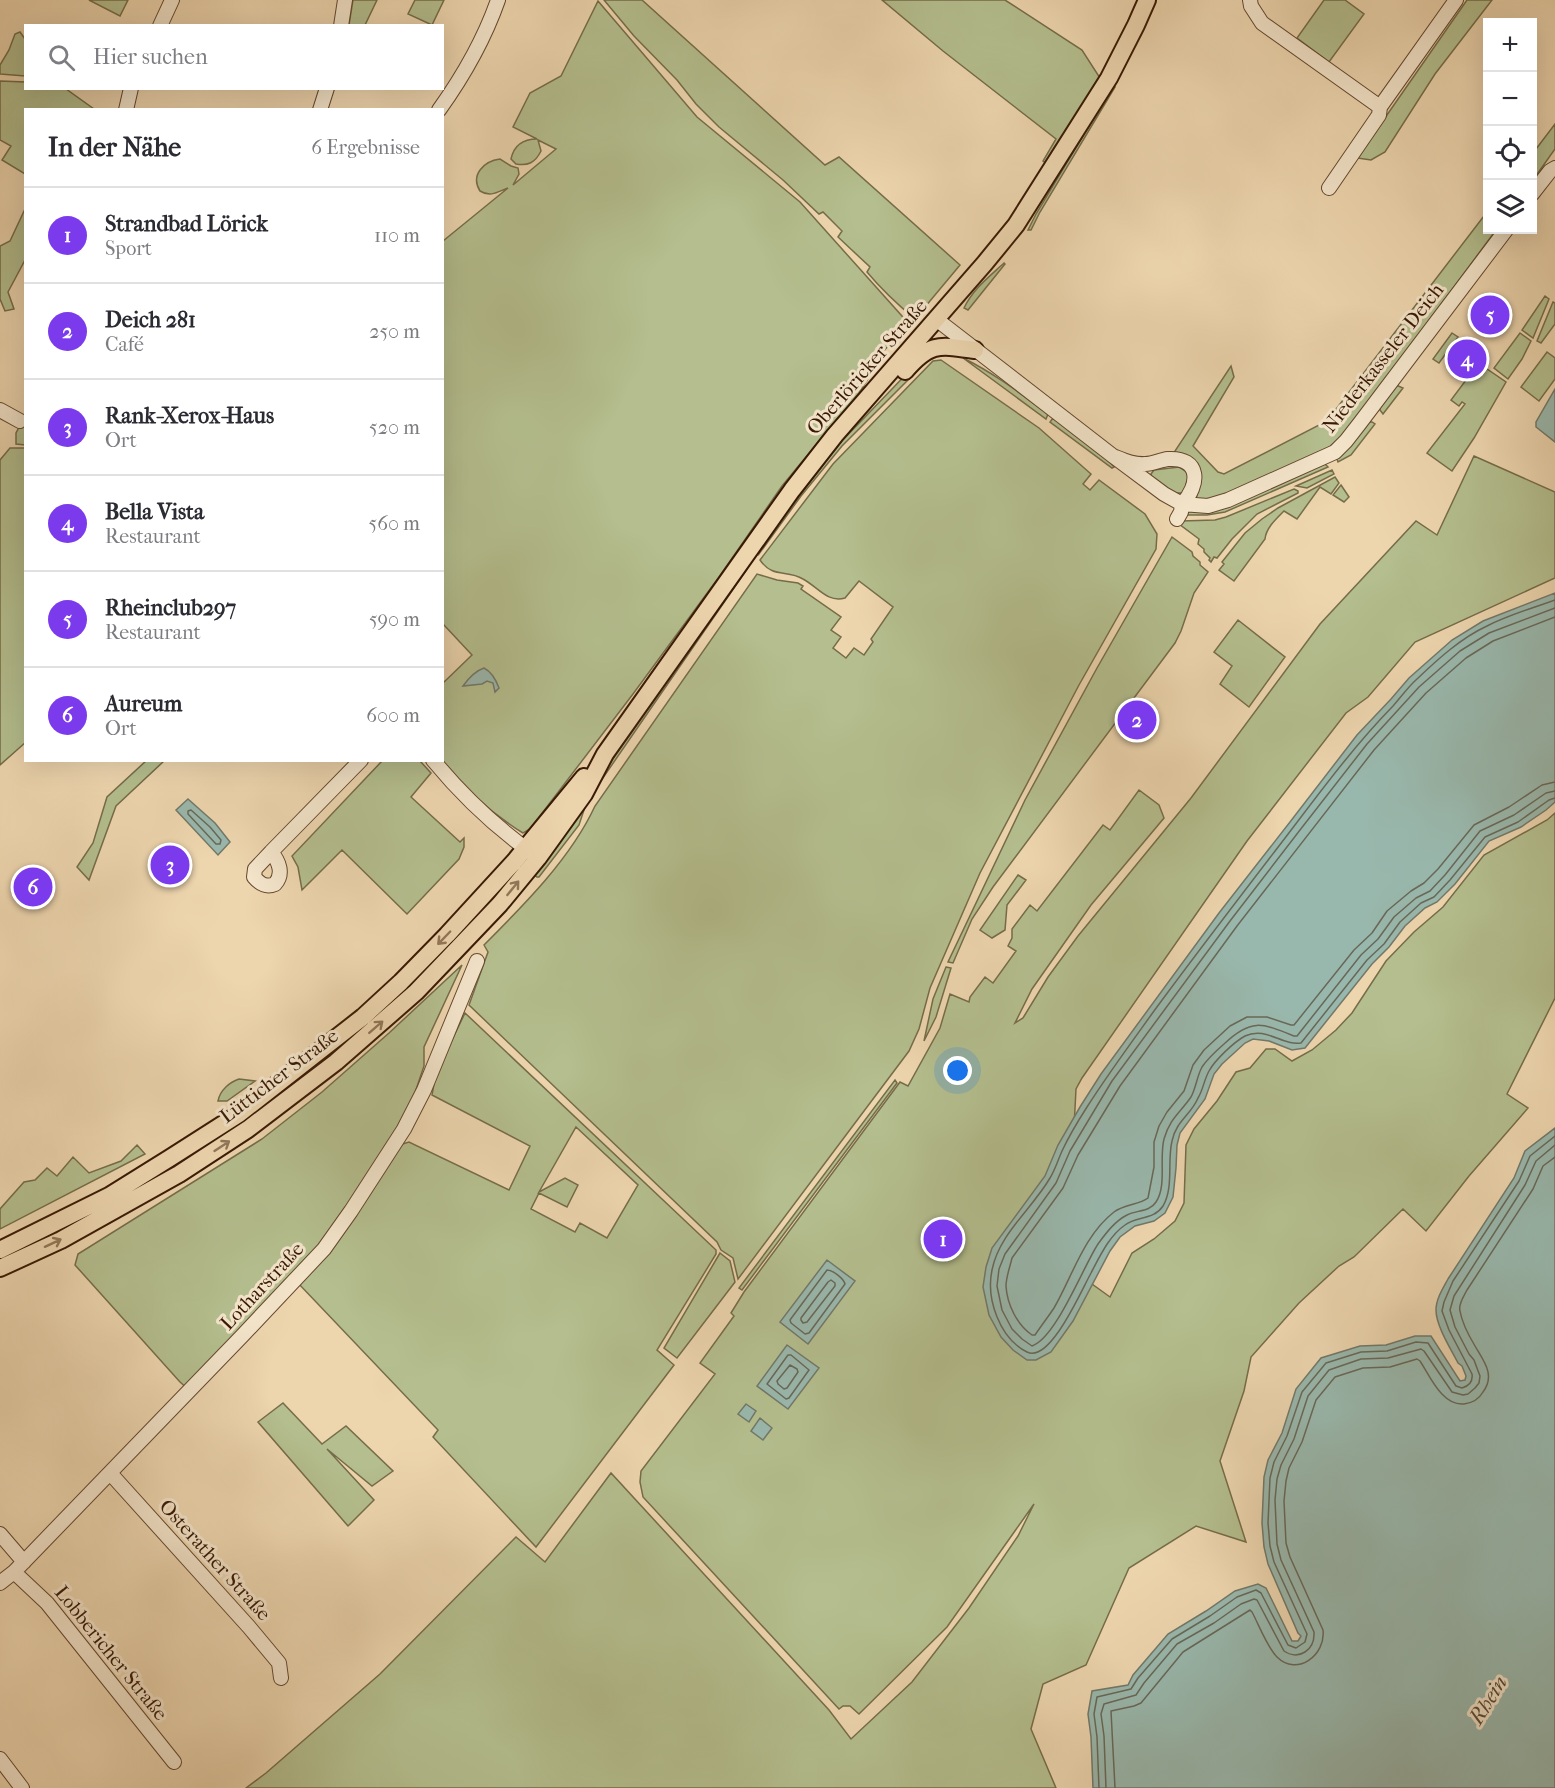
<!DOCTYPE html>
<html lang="de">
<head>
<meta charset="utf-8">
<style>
  body { margin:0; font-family:"IM FELL French Canon",serif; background:#f7f7f7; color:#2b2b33 }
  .controls { position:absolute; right:18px; top:18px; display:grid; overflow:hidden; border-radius:0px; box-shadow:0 6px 24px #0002 }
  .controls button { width:54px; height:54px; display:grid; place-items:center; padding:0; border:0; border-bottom:2px solid #e1e1e2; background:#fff; color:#2b2b33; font:30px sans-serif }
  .you { position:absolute; left:958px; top:1071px; width:21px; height:21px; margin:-15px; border:4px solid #fff; border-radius:50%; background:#1a73e8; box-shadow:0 0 0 9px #1a73e833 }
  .badge { display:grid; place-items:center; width:39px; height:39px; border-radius:50%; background:#7c3aed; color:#fff; font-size:20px; font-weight:700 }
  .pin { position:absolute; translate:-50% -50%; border:3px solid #fff; box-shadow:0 2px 6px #0006 }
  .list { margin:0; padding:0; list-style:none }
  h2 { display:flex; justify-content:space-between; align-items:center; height:78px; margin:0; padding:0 24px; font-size:26px }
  h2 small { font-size:20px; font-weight:400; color:#7c7c81 }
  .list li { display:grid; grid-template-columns:39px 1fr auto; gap:18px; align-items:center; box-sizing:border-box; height:96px; padding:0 24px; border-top:2px solid #e1e1e2 }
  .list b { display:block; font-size:22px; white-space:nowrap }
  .list p { margin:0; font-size:20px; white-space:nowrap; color:#7c7c81 }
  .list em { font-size:20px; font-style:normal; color:#7c7c81 }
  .icon { flex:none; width:33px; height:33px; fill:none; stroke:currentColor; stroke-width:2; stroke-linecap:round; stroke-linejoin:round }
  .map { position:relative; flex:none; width:1555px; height:1788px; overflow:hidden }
  .search { position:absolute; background:#fff; box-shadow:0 6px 24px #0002; left:24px; top:24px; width:420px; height:66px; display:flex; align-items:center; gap:15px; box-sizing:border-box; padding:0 21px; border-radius:0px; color:#7c7c81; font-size:22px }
  .panel { position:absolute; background:#fff; box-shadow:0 6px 24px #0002; left:24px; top:108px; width:420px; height:654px; border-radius:0px }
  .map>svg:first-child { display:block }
  .green { fill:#b4be8e; stroke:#766c49; stroke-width:1.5; fill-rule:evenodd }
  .water { fill:#99b8ad; stroke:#727869; stroke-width:1.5 }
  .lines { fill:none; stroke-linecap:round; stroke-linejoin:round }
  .shore { stroke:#686858; stroke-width:1.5 }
  .minor-casing { stroke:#65482e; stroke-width:16 }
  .major-casing { stroke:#381904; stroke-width:20 }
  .minor { stroke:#f3e4ca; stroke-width:14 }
  .major { stroke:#edd5ae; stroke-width:16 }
  .oneway { stroke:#927759 }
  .labels { text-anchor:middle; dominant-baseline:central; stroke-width:6; stroke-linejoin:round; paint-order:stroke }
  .street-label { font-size:20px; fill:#381904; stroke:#f3e4ca }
  .water-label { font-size:21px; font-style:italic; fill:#554937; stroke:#f3e4ca }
</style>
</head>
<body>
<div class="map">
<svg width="1555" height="1788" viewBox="0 0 1555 1788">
  <rect width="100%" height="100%" fill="#edd5ae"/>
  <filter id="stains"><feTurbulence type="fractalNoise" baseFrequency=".00333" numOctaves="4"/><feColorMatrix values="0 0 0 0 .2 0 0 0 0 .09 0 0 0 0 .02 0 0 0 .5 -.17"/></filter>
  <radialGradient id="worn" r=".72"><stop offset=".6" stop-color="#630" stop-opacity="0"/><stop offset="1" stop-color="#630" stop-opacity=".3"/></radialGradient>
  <path class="green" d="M89,0h39l-8,16z
    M353,0h24l-12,25h-16z
    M415,0h29l-12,25 -24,-11z
    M604,0h38l183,165 14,-8 121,108 -45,54c-18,-15 -33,-29 -48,-47l3,-5 -32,-30 4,-6 -19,-19 -4,2 -36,-34 -64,-53 -23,-23 -19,-24 -43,-44z
    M882,0h123l77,50 18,28 -53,86 -4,-3 13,-22 -113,-88z
    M1324,0h21l19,14 -35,48 -32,-24z
    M1467,0h25l-57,74 -50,78 -14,8 -14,-2z
    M598,1l99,116 103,85 110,123 -13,11 -24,27 3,3 -17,27 -77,93 -63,91 -86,117 -103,135 -7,4c-31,-19 -58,-44 -83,-72l2,-1 1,-77 29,-28 -29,-31v-383l65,-53c-9,3 -17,10 -28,3 -10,-16 4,-30 20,-32l11,7 7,2 1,6 -6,11 43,-36 -18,-9 3,11c-6,12 -13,15 -25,13l-5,-5c3,-14 13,-20 26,-20l-24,-12 17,-34 31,-17z
    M20,32l5,7v37l-25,-2v-9l9,-15 6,-16z
    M0,81l25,1 1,6 40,1 28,20 -68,1 -1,64 -23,-14 9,-14 -11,-6z
    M1113,86l2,1 -75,125 -9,18h-3l8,-16z
    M1555,124v25l-22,31v-27z
    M25,209v51l-17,32 6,17 -9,2 -5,-12v-53l10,-5z
    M1487,212l1,18h8l-150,203 -19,16 -109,49 -21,3c-3,-10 6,-12 3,-26l-27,-21 58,-88 3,11 -41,69 25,26 6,2 103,-53z
    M1004,263l1,1 -37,46 -4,-2c9,-19 25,-31 40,-45z
    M1545,296l4,3 -16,39 -11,-8z
    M1553,302l2,1v21l-14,19 -4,-2z
    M1452,333l6,4 -19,26 -6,-4z
    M1520,333l11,8 -9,18 -14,20 -14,-11z
    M1547,352l8,6v21l-16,22 -18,-14z
    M935,353l-93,93 -41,50 -42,58v-6l80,-104 78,-81z
    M963,358c31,15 58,36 85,56l-2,5z
    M941,360l98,68 52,46 -8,10 7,6 9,-10 46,34 12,20 -1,15 -77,136 -99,188 -50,115 -11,41 -10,22 -171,228 -5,-21 -12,-8 -4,-8 -248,-237 19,-53 -4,-7c40,-40 87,-87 111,-139l162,-232 20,6 21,3 5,3 -2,3 40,28 -10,13 10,7 -8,11 13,10 8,-10 10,7 9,-13 -2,-3 22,-32 -34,-26 -14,17c-18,5 -27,-11 -42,-19 -16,-10 -30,0 -43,-19l73,-96 100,-103z
    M1475,368l8,6 4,-5 19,13 -32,56 -22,33 -25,-18 38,-49 -3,-2 -3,4 -8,-6z
    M1396,385l7,3 -20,26 -3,-4v-5z
    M25,416v29l-9,-1v-11z
    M1053,418l51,38 10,11 -2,1 -62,-46z
    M1368,422h4l3,2 -24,31 -13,7 -1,-3 3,-5z
    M10,448h15l1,294 -26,23v-305z
    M1474,456l81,36v86l-140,64 -47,55 -22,16 -99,128 -165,237 -6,11 -9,177 43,31 22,-44 22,-14 21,-18 9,-18 2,-58 8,-16 23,-28 19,-29 14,-4 16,-19h9l17,12 20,-11 24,-20 16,-17 34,-52 28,-29 29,-25 41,-52 63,-35 8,-7v185l-48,96 21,14 -59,68 -43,55 -23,-22 -49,48 -15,9 -40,37 -48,54 -7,34 -24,70 26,81 -50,-16 -67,42 -43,97 -43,19 -12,45 25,59h-810l20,-15 114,-99 136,-137 29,25 66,-89 218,237 22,29 61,-57 57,-74 49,-72 16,-32 -87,123 -88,87 -9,-8h-7l-4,3 -196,-212 -3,-15 1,-11 74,-97 -15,-11 34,-47 -3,-3 13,-21 156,-210 8,4 32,-58 10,-34 19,8 1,-5 15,-20 8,6 23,-32 -8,-5 4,-8v-9l18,-24 7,6 66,-86 7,5 29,-40 20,15 5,13 -73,87 -59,84 -17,34 8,-5 25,-41 30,-41 113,-138 129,-174 96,-103 21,14z
    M1325,464l3,3 -103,45 -18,3h-22l6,-5 33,-3z
    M1179,467l8,5 2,6 -4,11 -3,4h-9l-21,-14 -1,-5 3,-4z
    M1332,470l2,4 -27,14 -11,-2z
    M1335,477l4,6 -8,11 -11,-7 -23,32 -13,-8c-8,8 -18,17 -19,28l-31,42 -15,-11 5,-6 -2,-2 23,-29 17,-14 16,-11z
    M1341,485l8,12 -5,5 -11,-7z
    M1294,489l4,2v2l-41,21 -25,25 -15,19 -3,-1 -3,5 -2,-2 1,-2 -6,-6v-3l-6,-5 1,-5 -20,-15 2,-3 34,-1 11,-3z
    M1172,537l20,15 1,4 7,6v3l8,7 -14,21 -13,38 -6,12 -182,244 -21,32 -19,44 -5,-1 77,-162 72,-132z
    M747,569l-160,232 -8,24 -40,52h-2l-4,-3 208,-301z
    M1238,620l47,37 -36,50 -29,-23 12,-18 -18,-14z
    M147,760l17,1 -48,45 -27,74 -12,-13 16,-24 14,-46z
    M382,761h38l11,12 -20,24 49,45 4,-4v9l-5,12 -52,55 -65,-64 -40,40 -4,-23 -6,-11z
    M1018,875l8,5 -19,25 -2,25 -13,8 -12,-8z
    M462,965l-38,82v19l-21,62 -53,82 -161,180 -9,-8 -105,-117 3,-11 184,-115 60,-47 67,-59z
    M946,967l5,1 -15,49 -12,24 9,-42z
    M465,1013l251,237v4l-59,96 17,15 -138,182 -103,-110 5,-7 -141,-148 99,-136 13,-4 100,48 21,-44 -98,-51 4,-22zM576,1127l62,58 -31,53 -27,-15 -5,9 -44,-23 8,-16 28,14 11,-22 -13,-7 -26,14z
    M239,1079l16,2 -28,20h-9c2,-11 12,-19 21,-22z
    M895,1080l2,3 -155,207 -3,-2z
    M137,1145l8,9 -145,75v-20l24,-27 11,-2 12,-12 10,8 16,-19 16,16 32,-12z
    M720,1253l10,8 5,21 -58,76 -13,-10z
    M283,1403l39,41 24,-18 47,45 -21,15 -45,-37 47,51 -26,26 -90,-104z"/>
  <path class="water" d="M1555,389v53l-19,-15v-5z
    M1555,593v209l-9,8 -25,17 -32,14 -34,43 -18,18 -12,6 -20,18 -16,21 -17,17 -67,84 -13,2 -23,-9 -16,-2 -8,4 -23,21 -8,10 -9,25 -25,34 -3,12 -1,23 -3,29 -8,16 -11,8 -19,5 -15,11 -10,14 -37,70 -22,31 -15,8h-9l-14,-10 -12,-13 -12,-22 -6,-28 3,-20 6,-19 53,-72 13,-31 22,-38 21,-33 118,-161 71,-91 67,-87 34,-36 18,-21 43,-38 31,-19z
    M484,668c8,4 12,12 15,20l-4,4 -2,-9 -6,-2 -5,3 -19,2c5,-7 12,-15 21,-18z
    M188,799l27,24 15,19 -12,13 -42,-45z
    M1555,1128v660h-462l-2,-51 -3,-23 4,-23 36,-6 5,-10 35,-41 38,-23 29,-20 23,-7 8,4 26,53h6l3,-5 -3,-3 -30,-69 -4,-17 -2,-24 2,-46 4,-17 14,-27 14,-44 25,-31 39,-12 26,-1 29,-9h16l29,45 5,-1 1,-4 -4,-10 -4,-3c-7,-14 -22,-37 -22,-53 0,-11 7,-22 12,-31l66,-101 11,-27z
    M827,1260l28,21 -47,63 -28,-22z
    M787,1345l32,23 -31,41 -31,-23z
    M746,1404l10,7 -7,11 -11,-8z
    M760,1418l12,10 -9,12 -12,-9z"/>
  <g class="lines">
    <path class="shore" d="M1555,600c-22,8 -47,15 -68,26 -26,12 -49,33 -70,53 -9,8 -16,18 -24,27 -41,42 -75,89 -111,136 -43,56 -86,112 -128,169 -23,32 -46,63 -67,96 -9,14 -18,29 -25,44 -4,9 -7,19 -12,27 -18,31 -51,56 -58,92 -6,28 7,68 35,82 23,12 55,-63 64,-79 9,-17 18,-37 34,-48 12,-9 29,-5 38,-19 11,-19 4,-44 9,-65 4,-20 19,-26 26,-43 5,-8 6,-18 11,-27 6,-11 25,-29 36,-35 21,-10 37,10 56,7l66,-83 17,-16 16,-22 21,-19 13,-6 16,-17 35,-43 33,-15 31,-22 6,-2
      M1555,608l-66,25 -29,18 -41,36 -52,57 -67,86 -70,91 -118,160 -42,70 -14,32 -51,71 -6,15 -2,17 5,24 10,19 10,10 10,7c24,-8 51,-79 66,-102 8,-11 17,-23 29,-29 9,-5 23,-3 29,-13 11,-16 3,-44 8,-63 6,-21 16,-26 27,-42 5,-9 6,-21 11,-30 6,-9 14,-16 22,-23 27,-26 38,-21 70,-8h3l64,-81 17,-16 16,-22 22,-19 14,-7 15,-16 35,-44 34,-16 32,-22 9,-2
      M1555,617l-62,24 -27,17 -40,35 -52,57 -137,176 -117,160 -42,69 -15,33 -51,70c-2,9 -6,19 -6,28 1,18 11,39 26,49h3c6,-9 13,-18 19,-27 18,-31 30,-73 60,-96 10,-8 25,-7 34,-14l6,-31v-25l5,-16 8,-14 17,-21 9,-26 11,-15 26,-24 17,-9h20l24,8h3l60,-75 18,-17 15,-22 24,-20 13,-8 14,-14 36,-44 35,-18 33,-22 13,-3
      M191,810l19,17 11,13 -1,4h-4l-28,-30v-3z
      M827,1270c6,0 17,9 18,14l-36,49 -4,1 -14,-11 -1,-3z
      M831,1280l4,3v3l-28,36 -4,1 -2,-3v-2l27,-36z
      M788,1355h3l18,15 -20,28 -3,1 -19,-15z
      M790,1365l7,4 1,3 -11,16 -3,1 -6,-5 -1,-3z
      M1099,1788l-2,-51 -3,-23 3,-17 34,-8 7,-11 34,-39 38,-23 27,-19 19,-7 5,3 27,52 8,3 9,-6 2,-8 -33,-72 -4,-16 -2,-23 2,-45 4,-16 13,-26 15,-44 24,-29 35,-11 26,-1 29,-9 12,1 28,43 6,2c7,-2 11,-7 10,-14l-23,-44 -7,-19 2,-9 9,-21 66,-100 11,-25 25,-20
      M1106,1788l-2,-52 -3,-22 3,-10 32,-9 8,-12 33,-39 37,-21 27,-19 13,-5 3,1 27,51c15,10 31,-1 30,-19l-33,-72 -4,-16 -2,-44 2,-21 4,-14 13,-26 14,-43 21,-26 32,-11 27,-1 33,-9 3,2 28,41 11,3 5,-1 7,-6 4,-5 1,-7 -6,-16 -5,-6 -14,-27 -5,-17 4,-14 71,-111 11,-24 19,-16
      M1115,1788l-4,-77 23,-5 7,-3 42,-51 67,-42 2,2c7,13 15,35 25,45 20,20 49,-2 46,-27l-33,-73 -4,-14 -2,-42 2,-20 3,-13 13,-26 14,-42 19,-23 28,-9 27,-1 27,-8 3,2c10,15 22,45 44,43 8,-1 15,-5 19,-12 13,-17 0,-32 -8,-46 -6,-10 -13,-23 -15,-35 -2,-7 4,-15 7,-21l66,-101 10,-23 12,-9"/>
    <g class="minor-casing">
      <path id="minor" d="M1250,0l1,6 11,17 118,84
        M160,26l12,-26
        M341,26l4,-26
        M126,110l5,-22
        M320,110l7,-22
        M439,110c25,-35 45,-70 59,-110
        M1329,188l50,-73 1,-8 76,-107
        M1532,194l18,-23 5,-3
        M936,319l177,137 51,38 18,10c18,-19 19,-47 -14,-45 -8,1 -15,5 -23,5 -12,1 -22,-4 -32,-8
        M0,410l20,11
        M1177,519l4,-7 1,-8 26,2 20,-6 107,-48 11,-11 14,-18 146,-193
        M433,760c28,34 64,68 99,93
        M271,852l90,-92
        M271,852c8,9 13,22 4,32 -9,4 -15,0 -21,-7l1,-8z
        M110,1473l139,154 30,36 2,15
        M0,1534l24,28
        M14,1572l33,31 127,159
        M0,1583l14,-11 228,-236 82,-87 27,-38 53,-82 20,-39 53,-129
        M0,1759l22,29"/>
    </g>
    <g class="major-casing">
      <path id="major" d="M905,371c25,-29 34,-26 70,-21
        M0,1250l109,-54 61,-38 69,-44 124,-97 38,-35 46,-47 67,-73 70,-85
        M0,1268l61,-28 118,-66 69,-45 88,-67 80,-70 84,-88 38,-46 46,-64 21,-40 187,-264 43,-55 150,-172 31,-38 93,-147 27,-53 11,-25"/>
    </g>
    <use href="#minor" class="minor"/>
    <use href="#major" class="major"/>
  </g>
  <defs><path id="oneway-shaft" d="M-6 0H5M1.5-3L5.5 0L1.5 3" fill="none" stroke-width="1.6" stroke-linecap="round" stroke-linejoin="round" transform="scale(1.5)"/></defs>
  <g class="oneway">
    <use href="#oneway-shaft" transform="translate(513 888) rotate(-51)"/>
    <use href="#oneway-shaft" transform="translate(444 938) rotate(134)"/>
    <use href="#oneway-shaft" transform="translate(376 1027) rotate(-41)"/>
    <use href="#oneway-shaft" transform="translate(222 1146) rotate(-33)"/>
    <use href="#oneway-shaft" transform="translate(53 1243) rotate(-25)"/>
  </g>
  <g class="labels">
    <g class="street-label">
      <text transform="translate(1383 358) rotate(-52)">Niederkasseler Deich</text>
      <text transform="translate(867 367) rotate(-49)">Oberlöricker Straße</text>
      <text transform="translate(279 1076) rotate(-37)">Lütticher Straße</text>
      <text transform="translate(262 1286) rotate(-47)">Lotharstraße</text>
      <text transform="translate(215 1560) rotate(48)">Osterather Straße</text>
      <text transform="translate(111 1653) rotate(51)">Lobbericher Straße</text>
    </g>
    <g class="water-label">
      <text transform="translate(1488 1700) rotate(-58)">Rhein</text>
    </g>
  </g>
  <rect width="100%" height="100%" filter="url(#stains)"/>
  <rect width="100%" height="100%" fill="url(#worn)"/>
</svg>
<div class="controls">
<button>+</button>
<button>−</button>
<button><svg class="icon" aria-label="locate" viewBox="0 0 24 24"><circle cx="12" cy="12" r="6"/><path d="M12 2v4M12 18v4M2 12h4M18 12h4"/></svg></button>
<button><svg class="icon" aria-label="layers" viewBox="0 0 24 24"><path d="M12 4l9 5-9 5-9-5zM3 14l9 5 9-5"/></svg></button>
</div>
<div class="you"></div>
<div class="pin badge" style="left:943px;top:1239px">1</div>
<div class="pin badge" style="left:1137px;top:720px">2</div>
<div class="pin badge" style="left:170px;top:865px">3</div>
<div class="pin badge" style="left:1467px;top:359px">4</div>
<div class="pin badge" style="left:1490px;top:315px">5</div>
<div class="pin badge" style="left:33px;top:887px">6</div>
<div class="search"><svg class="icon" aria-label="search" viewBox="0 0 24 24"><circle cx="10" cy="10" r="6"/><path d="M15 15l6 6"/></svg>Hier suchen</div>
<section class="panel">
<h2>In der Nähe<small>6 Ergebnisse</small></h2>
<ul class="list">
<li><span class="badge">1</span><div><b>Strandbad Lörick</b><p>Sport</p></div><em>110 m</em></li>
<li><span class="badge">2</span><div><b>Deich 281</b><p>Café</p></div><em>250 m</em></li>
<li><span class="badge">3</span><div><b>Rank-Xerox-Haus</b><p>Ort</p></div><em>520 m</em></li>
<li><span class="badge">4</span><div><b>Bella Vista</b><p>Restaurant</p></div><em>560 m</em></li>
<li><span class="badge">5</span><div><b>Rheinclub297</b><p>Restaurant</p></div><em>590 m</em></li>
<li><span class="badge">6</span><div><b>Aureum</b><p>Ort</p></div><em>600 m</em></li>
</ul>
</section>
</div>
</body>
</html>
